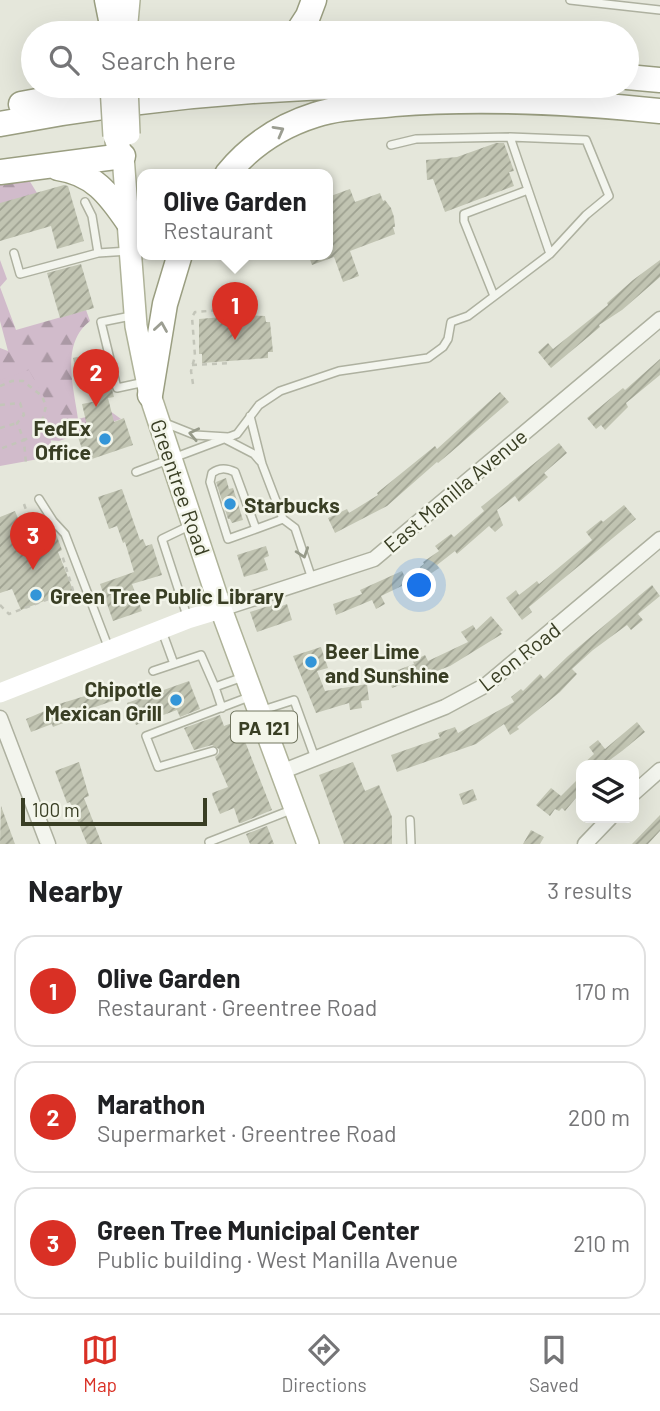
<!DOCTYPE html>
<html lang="en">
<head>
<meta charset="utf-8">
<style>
  body { margin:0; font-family:Barlow,sans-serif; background:#f2f2f2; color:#202124 }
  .controls { position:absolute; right:21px; bottom:21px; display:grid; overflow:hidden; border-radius:14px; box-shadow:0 7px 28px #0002 }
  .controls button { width:63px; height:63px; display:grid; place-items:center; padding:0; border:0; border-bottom:2px solid #e0e0e0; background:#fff; color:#202124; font:35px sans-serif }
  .scale { position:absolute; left:21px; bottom:18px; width:186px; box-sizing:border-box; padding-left:7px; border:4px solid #393e24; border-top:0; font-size:19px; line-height:24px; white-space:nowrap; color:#393e24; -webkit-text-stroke:5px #f3f5ea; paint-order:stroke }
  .you { position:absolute; left:420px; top:586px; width:24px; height:24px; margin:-18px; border:5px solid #fff; border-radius:50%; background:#1a73e8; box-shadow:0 0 0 10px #1a73e833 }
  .badge { display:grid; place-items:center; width:46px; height:46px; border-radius:50%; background:#d93025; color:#fff; font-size:23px; font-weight:700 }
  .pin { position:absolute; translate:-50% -58px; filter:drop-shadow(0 2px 4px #0008) }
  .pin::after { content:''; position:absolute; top:37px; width:24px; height:21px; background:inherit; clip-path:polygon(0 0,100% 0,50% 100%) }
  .popup { position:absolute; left:137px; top:169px; width:196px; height:91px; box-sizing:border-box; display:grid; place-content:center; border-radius:14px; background:#fff; filter:drop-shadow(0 2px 5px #0005); font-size:23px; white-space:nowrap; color:#757577 }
  .popup b { font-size:26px; color:#202124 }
  .popup::after { content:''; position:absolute; left:50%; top:100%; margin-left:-14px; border:14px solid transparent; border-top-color:#fff }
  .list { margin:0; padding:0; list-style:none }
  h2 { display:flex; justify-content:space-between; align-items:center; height:91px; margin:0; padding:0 28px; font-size:30px }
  h2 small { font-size:23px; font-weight:400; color:#757577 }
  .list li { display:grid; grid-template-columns:46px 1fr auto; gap:21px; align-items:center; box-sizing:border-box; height:112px; margin:0 14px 14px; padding:0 14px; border:2px solid #e0e0e0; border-radius:21px }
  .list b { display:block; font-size:26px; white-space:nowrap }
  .list p { margin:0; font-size:23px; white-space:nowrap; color:#757577 }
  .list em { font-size:23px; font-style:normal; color:#757577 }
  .icon { flex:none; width:38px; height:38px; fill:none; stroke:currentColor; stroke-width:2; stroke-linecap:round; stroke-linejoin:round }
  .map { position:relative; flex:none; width:660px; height:844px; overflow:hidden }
  .search { position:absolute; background:#fff; box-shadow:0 7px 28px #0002; left:21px; right:21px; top:21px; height:77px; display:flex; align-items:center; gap:18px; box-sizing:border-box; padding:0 24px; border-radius:38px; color:#757577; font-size:26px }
  .sheet { height:469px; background:#fff }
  nav { display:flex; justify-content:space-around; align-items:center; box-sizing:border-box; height:98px; border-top:2px solid #e0e0e0; background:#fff; font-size:19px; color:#757577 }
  nav a { display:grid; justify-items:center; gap:4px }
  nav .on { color:#d93025 }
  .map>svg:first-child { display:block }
  .forest { fill:url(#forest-firs) }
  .park { fill:#d1bbcb }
  .building { fill:url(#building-hatch) }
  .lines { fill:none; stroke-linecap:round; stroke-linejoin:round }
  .lane-casing { stroke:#aeb1a0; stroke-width:10 }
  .street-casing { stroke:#aeb1a0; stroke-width:17 }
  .primary-casing { stroke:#afb399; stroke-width:24 }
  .highway-casing { stroke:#9a9e81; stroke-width:27 }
  .path { stroke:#c3c5b9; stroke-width:2.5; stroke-dasharray:5 5; stroke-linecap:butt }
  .lane { stroke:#f3f5ee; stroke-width:7 }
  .street { stroke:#f3f5ee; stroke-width:14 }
  .secondary { stroke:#fff; stroke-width:19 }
  .primary { stroke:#fff; stroke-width:21 }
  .highway { stroke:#fff; stroke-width:24 }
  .primary-bridge-casing { stroke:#afb399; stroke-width:24; stroke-linecap:butt }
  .primary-bridge { stroke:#fff; stroke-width:21 }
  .oneway { stroke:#9c9e92 }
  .oneway2 { stroke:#969a89 }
  .poi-dot { fill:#3395d8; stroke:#f3f5ea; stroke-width:2.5 }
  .labels { text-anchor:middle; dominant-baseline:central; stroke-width:5; stroke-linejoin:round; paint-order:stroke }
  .shield { fill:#f3f5ea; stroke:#71755f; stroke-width:2 }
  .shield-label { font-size:19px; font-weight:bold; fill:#393e24 }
  .poi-label { font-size:21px; font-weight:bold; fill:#393e24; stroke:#f3f5ea; text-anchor:start }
  .street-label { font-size:21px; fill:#393e24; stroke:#f3f5ea }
</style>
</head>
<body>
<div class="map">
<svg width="660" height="844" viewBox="0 0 660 844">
  <defs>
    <pattern id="forest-firs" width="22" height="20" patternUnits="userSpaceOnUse" patternTransform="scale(1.75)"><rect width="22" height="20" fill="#d1bbcb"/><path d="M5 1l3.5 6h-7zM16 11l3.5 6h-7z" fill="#ab99a5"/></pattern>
    <pattern id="building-hatch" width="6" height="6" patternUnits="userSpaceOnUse" patternTransform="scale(1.75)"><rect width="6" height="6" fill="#c1c4b2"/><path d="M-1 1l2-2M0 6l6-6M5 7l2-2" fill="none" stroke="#9ea191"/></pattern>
  </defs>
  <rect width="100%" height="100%" fill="#e5e7db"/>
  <path class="forest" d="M29,180l8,13 -37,15v-25z
    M0,260l7,19 -7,8 16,43 70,-20 4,11c-30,23 -16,67 -12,98l32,-8 11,8 -62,22 -12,-1 -47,-60v-32l8,3 -8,-30z"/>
  <path class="park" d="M29,370l17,31 5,41 -7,16 -44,8v-86z"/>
  <path class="building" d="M496,143h8l10,28 -5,1 5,14 -69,26 -12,-33 -6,1 -1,-20 31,-3z
    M64,185l4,1 16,55 -27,8 -6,-23 -51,15v-38z
    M350,189l5,13 25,-9 3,8 2,-1 6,8 3,9 1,10h-2l2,7 -45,17 9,25 -16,6 -9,-25 -22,8 -4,-11h20v-57z
    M660,260v17l-38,33 -23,15 1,2 -49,41 -13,-16 10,-9 5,6 55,-44 -1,-2 26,-23z
    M81,264l13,44 -34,10 -13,-45z
    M247,315l18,1 1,6h4l3,30h-5v6l-66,5v-9h-3v-35z
    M102,351l12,46 -6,1 6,24 10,-4 9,27 -47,16 -9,-27 11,-4 -6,-26 15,-3 -6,-25 -13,3 -5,-21z
    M660,359v16l-34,28 2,4 -23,23 -4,-5 -5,4 -9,-11 36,-30 2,2z
    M500,392l9,10 -59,51 -12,10 -1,-1 -50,44 -52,27 -7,-15 19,-9 2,4 29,-18 -1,-2 58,-47 2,3z
    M559,443l8,10 -23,20 4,4 -29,25 -4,-6 -18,14 6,15 -8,7 -6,-6 -32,28 -2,-3 -18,14 2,3 -13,9 -6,-10 4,-3 -1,-2 16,-11 -4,-5 16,-12 3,3 30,-26 -3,-4z
    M226,478l3,11 4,-1 10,32 -11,3 -2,-4h-2l-12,-37z
    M122,489l18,51 3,-1 3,7 6,-2 10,31 -30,9 10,27 -29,10 -13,-37 34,-12 -9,-30 -2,1 -6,-17 -8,3 -11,-32z
    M624,505l12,14 -107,88 3,5 -10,8 -16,-22 10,-8 3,5 18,-14 2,3 53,-44 -6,-8 15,-12 2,2z
    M15,511l11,27 13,-5 2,7 15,-6 6,16 -4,2 15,38 -52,20 -9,-21 -12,4v-76z
    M266,546l3,10 -5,2 4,12 -24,7 -7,-22z
    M402,571l6,12 -27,13 4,8 -9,5 -4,-9 -36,15 -3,-11 29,-10 -2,-4z
    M652,585l8,11 -22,18 5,6 -12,10 -4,-5 -34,25 -21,19 5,5 -17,18 -43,35 2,2 -9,6 -6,-11 -28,20 -79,28 -6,-17 49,-17 -2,-5 17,-6 3,6 56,-31 -3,-5 10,-8 2,2 17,-17 4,5 24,-23z
    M277,603l2,4 8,-3 5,16 -35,12 -7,-20z
    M491,616l12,14 -3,2 2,2 -52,32 -58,22 -5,-14 27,-10 -1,-3 12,-6 3,6 40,-19 -7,-10 12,-7 3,5z
    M321,647l7,21 -11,3 8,20 42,-7 2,16 -8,1 1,7 -12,2 -1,-7 -33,10 -23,-57z
    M189,681l11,28 -20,8 -3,-7 -41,15 -9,-22z
    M111,688l4,12 -45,16 1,4 -18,7 -1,-3 -21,8 -5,-13 21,-9 -1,-2z
    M220,715l4,11 13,-5 35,89 -31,13h-2l-5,-15 -14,6 -7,-17 -1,-4 16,-6 -13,-30 4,-4v-4l-7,-4 -18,5 -10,-22z
    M637,722l8,10 -23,19 -19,14h-21l12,-11 -5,-7 9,-7 7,9z
    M79,762l10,34 -5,2 18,46h-15l-17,-42 -3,1 -12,-32z
    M353,762l12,29 14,-6 13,32v27h-48l-25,-69z
    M581,776v16l-16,19 -3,-3 -3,3 -4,-2 -5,7 -14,-11 15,-17 10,8z
    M473,789l4,11 -14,5 -4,-11z
    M1,806l14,38h-15z
    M660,815v16l-12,13h-16z
    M267,826l7,18h-24l-4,-10z
    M531,830l13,7 -4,7h-17z"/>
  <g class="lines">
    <g class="lane-casing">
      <path id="lane" d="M570,0l90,10
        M510,137l76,3 23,56 -23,19 -36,39
        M85,202l7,14 6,37 31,-2
        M14,253l6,21 78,-21
        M494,296l-30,-75v-7l64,-24
        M131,316l-30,6 16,66 28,-6
        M250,416l12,48 21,55 -27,10 -21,-57c-8,-4 -15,-5 -23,1l-2,9 18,57 28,-10
        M165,423l30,12 33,2
        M225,439l29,15 6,7
        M136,472l101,-38 22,-29 21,-14 59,-20 89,-13 15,-11 5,-8 3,-17 17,-6 82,-62 -40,-117 -94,2 -25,6
        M39,499l14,22 12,13 44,115
        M283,519l12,9 17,51
        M188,619l-26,-80 27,-13
        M162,631l12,33 27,-9 14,32 28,-10
        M153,671l21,-7
        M215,687l7,21
        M263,710l31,-10 21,58
        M213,751l-55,16 -12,-31 103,-39
        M410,820l1,24
        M209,842l82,-32"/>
    </g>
    <g class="street-casing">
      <path id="street" d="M221,609l153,-50 286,-240
        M0,718l48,126
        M281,772l164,-65 41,-22 174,-146
        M634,793l26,-23
        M585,844l25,-26"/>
    </g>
    <g class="primary-casing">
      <path id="primary" d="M126,33l3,-33
        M116,141l7,15 13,170 14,69 71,214 87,235"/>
    </g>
    <g class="highway-casing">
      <path id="highway" d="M107,0l4,20
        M297,33l11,-17 6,-16
        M627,77l33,3
        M21,104l97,-18
        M0,124c121,-23 244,-36 368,-38
        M58,168c35,5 51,26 70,54
        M0,172l123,-16
        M227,174c23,-28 53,-48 88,-59 25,-8 52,-8 79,-11 89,-7 177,-2 266,7
        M150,395l15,-91 15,-50"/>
    </g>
    <path class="path" d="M192,365l39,-2
      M193,384l-2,-13 4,-15 -3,-39 3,-5 26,-2 9,-13
      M0,386l12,-5h11l19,15 4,10 -7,27 -15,7 2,24
      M0,405l20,-2 4,12 -7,8 7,17 -24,9
      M0,428l17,-5
      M24,504l11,31
      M0,605l9,9 64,-24 -11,-35"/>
    <use href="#lane" class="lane"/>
    <use href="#street" class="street"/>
    <path class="secondary" d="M0,693l188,-74 33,-10"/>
    <use href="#primary" class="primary"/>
    <use href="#highway" class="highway"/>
    <g class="primary-bridge-casing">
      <path id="primary-bridge" d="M111,86l3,50
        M127,86l2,48"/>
    </g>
    <use href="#primary-bridge" class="primary-bridge"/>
  </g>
  <defs><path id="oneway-chevron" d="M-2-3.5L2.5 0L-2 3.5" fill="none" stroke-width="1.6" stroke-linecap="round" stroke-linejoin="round" transform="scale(1.75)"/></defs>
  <g class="oneway">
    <use href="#oneway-chevron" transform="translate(279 131) rotate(-29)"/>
    <use href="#oneway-chevron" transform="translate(161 327) rotate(-81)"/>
  </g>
  <g class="oneway2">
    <use href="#oneway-chevron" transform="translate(194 434) rotate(-168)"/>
    <use href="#oneway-chevron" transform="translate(303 553) rotate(71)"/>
  </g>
  <g class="poi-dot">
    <circle cx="105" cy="439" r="7"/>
    <circle cx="230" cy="504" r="7"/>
    <circle cx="36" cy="595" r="7"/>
    <circle cx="311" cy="662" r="7"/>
    <circle cx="176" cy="700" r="7"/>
  </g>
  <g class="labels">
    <rect class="shield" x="231" y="711.5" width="66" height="31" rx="5"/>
    <g class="shield-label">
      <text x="264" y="727">PA 121</text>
    </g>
    <g class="poi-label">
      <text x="91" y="427" text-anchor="end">FedEx<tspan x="91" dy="24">Office</tspan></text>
      <text x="244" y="504">Starbucks</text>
      <text x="50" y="595">Green Tree Public Library</text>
      <text x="325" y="650">Beer Lime<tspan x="325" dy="24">and Sunshine</tspan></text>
      <text x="162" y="688" text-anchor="end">Chipotle<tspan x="162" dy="24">Mexican Grill</tspan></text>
    </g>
    <g class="street-label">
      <text transform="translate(181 487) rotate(71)">Greentree Road</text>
      <text transform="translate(455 490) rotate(-40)">East Manilla Avenue</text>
      <text transform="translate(519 656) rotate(-38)">Leon Road</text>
    </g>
  </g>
</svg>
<div class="controls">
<button><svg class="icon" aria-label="layers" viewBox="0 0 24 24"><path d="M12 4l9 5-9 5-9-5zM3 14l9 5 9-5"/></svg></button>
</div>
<div class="scale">100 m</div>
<div class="you"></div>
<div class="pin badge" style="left:235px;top:340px">1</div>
<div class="popup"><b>Olive Garden</b>Restaurant</div>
<div class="pin badge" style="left:96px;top:407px">2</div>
<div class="pin badge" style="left:33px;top:570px">3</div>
<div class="search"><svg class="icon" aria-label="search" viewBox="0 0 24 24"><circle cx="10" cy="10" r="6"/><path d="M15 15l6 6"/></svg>Search here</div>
</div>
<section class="sheet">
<h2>Nearby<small>3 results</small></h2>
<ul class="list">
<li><span class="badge">1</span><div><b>Olive Garden</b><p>Restaurant · Greentree Road</p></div><em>170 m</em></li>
<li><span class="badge">2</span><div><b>Marathon</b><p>Supermarket · Greentree Road</p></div><em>200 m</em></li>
<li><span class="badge">3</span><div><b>Green Tree Municipal Center</b><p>Public building · West Manilla Avenue</p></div><em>210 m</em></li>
</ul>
</section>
<nav>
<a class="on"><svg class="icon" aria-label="map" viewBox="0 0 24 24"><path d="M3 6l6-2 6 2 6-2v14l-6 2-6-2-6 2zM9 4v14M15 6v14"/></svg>Map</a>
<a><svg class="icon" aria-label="directions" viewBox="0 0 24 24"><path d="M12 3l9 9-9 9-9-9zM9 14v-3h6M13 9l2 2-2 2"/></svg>Directions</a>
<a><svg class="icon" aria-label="saved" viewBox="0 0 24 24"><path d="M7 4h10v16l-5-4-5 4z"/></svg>Saved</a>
</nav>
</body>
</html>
